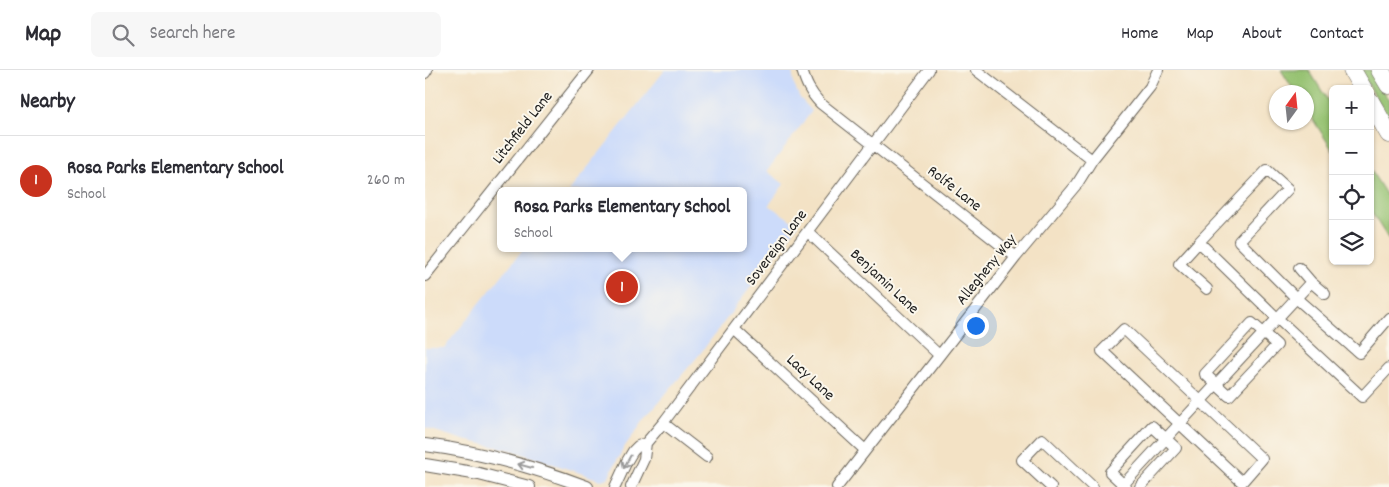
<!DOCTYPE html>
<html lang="en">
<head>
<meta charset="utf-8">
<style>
  body { margin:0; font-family:Dekko,sans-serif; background:#f7f7f7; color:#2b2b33 }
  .controls { position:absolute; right:15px; top:15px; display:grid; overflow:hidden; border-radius:8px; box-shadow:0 1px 4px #0004 }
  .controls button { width:45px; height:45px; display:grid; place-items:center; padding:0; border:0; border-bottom:1px solid #e1e1e2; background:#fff; color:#2b2b33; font:25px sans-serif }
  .compass { position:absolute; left:844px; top:15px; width:45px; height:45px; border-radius:50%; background:#fff; box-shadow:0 1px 4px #0004; rotate:15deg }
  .you { position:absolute; left:550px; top:255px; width:18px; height:18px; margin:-12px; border:4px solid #fff; border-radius:50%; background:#1a73e8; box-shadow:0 0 0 8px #1a73e833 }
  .badge { display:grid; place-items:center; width:32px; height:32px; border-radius:50%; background:#c8321e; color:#fff; font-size:16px; font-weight:700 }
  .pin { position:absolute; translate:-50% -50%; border:2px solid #fff; box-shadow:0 1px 5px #0006 }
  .popup { position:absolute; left:72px; top:117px; width:250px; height:65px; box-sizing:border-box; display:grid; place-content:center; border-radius:8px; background:#fff; filter:drop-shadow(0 1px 4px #0005); font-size:16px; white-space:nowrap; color:#7c7c81 }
  .popup b { font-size:19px; color:#2b2b33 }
  .popup::after { content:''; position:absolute; left:50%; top:100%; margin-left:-10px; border:10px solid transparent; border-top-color:#fff }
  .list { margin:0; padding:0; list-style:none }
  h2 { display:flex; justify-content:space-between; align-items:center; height:65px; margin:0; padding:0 20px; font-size:21px }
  h2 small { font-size:16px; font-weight:400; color:#7c7c81 }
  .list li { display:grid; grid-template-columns:32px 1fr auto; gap:15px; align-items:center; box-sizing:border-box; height:90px; padding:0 20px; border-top:1px solid #e1e1e2 }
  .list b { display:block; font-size:19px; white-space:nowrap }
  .list p { margin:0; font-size:16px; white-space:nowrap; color:#7c7c81 }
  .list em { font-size:16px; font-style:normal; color:#7c7c81 }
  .icon { flex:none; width:28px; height:28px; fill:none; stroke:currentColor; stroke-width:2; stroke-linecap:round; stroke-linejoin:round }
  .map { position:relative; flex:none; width:964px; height:417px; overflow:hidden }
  header { display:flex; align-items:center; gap:30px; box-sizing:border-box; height:70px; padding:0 25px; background:#fff; border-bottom:1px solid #e1e1e2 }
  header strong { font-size:24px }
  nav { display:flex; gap:28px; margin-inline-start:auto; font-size:18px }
  .search { width:350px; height:45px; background:#f7f7f7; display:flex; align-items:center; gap:12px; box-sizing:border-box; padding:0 18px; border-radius:8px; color:#7c7c81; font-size:19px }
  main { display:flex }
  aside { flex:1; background:#fff }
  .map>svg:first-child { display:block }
  .built { fill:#ccdbfa }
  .green { fill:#94c170; stroke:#586e46 }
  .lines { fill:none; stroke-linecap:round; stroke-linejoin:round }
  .minor-casing { stroke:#676157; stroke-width:12 }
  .tertiary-casing { stroke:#676157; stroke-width:14 }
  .motorway-casing { stroke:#676157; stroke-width:19 }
  .minor { stroke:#fff; stroke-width:10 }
  .tertiary { stroke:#fff; stroke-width:12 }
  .motorway { stroke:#fff; stroke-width:18 }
  .oneway { stroke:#999 }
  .labels { text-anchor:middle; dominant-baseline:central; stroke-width:4; stroke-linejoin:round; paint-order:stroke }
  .street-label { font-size:16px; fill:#1c1c1c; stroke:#fbf7ec }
</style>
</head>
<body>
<header>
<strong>Map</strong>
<div class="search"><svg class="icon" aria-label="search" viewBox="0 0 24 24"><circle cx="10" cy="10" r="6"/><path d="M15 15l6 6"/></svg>Search here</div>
<nav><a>Home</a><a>Map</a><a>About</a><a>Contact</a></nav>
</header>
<main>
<aside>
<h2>Nearby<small></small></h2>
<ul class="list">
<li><span class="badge">1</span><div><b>Rosa Parks Elementary School</b><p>School</p></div><em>260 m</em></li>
</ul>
</aside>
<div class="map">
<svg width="964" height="417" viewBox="0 0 964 417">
  <rect width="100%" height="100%" fill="#fbf7ec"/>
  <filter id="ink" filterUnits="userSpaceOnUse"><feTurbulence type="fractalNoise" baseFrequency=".02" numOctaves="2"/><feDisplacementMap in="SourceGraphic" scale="10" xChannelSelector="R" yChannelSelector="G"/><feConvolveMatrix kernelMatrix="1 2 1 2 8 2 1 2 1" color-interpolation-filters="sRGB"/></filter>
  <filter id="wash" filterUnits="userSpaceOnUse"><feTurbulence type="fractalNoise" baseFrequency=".0096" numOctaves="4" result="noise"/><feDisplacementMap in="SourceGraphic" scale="20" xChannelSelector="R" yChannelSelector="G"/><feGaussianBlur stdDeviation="1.12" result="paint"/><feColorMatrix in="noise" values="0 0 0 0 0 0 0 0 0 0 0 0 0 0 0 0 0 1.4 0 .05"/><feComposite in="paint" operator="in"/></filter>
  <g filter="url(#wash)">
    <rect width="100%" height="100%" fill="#f3e2c5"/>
    <path class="built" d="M240,0h127l2,15 6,13 12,13 -45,60 17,13 -15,21 29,20 -99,130 -54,63 -22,31 -15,29 -7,2 -90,-30 -47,-10 -39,-12v-80h19l80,-100h219v-57h-174z"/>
    <path class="green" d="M856,0h28l24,39v42l-26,-41v-18h-12z
      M935,0h11l18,31v19z
      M945,99l19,30v41l-19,-30z"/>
  </g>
  <g filter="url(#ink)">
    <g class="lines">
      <g class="minor-casing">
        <path id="minor" d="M377,0c4,14 8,22 18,33l196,154
          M551,0l116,90
          M0,3l2,-3
          M383,162l131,123
          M774,172l-20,22 28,25
          M874,198l12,14 14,12
          M0,206l164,-206
          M964,248l-30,35 -63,-55 -57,-57 49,-52 -21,-19 -68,72 78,76 85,79 27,-29
          M827,253l25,22 -48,51 -24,-22z
          M309,259l131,121
          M699,259l138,130 -20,23 -140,-131z
          M238,353l44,34
          M190,417l12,-26 6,-10 5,-5 8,-3 17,-20 266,-353
          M206,417l13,-28 2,-16
          M412,417l179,-230 61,-73 15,-24 58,-73 8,-17
          M626,417l-29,-27 20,-21 51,48
          M696,417l190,-205
          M701,417l-16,-15 42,-46 24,22 -36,39"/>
      </g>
      <g class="tertiary-casing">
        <path id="tertiary" d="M0,375c57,7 109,22 162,42
          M0,395l54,9 50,13"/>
      </g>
      <g class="motorway-casing">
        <path id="motorway" d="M927,0l11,19
          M955,0l9,15
          M945,31l19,33"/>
      </g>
      <use href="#minor" class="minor"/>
      <use href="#tertiary" class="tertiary"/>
      <use href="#motorway" class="motorway"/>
    </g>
    <defs><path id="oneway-shaft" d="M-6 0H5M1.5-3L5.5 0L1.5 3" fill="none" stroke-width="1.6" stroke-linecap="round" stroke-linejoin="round" transform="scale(1.25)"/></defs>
    <g class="oneway">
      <use href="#oneway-shaft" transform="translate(202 392) rotate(119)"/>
      <use href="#oneway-shaft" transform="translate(100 396) rotate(-165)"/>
    </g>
  </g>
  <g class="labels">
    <g class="street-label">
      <text transform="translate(98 58) rotate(-52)">Litchfield Lane</text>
      <text transform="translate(529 119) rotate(38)">Rolfe Lane</text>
      <text transform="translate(352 178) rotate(-53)">Sovereign Lane</text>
      <text transform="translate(562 200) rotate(-51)">Allegheny Way</text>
      <text transform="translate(459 212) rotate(43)">Benjamin Lane</text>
      <text transform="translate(385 308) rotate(43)">Lacy Lane</text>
    </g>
  </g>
</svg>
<div class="controls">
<button>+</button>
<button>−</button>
<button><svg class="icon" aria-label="locate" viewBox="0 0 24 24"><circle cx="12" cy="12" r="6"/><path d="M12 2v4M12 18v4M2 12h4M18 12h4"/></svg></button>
<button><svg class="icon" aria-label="layers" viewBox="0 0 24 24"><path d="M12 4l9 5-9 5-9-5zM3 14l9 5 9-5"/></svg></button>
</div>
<svg class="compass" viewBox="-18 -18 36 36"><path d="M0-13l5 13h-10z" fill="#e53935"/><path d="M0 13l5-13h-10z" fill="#7c7c81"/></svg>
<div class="you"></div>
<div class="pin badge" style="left:197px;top:217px">1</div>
<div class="popup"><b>Rosa Parks Elementary School</b>School</div>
</div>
</main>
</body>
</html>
